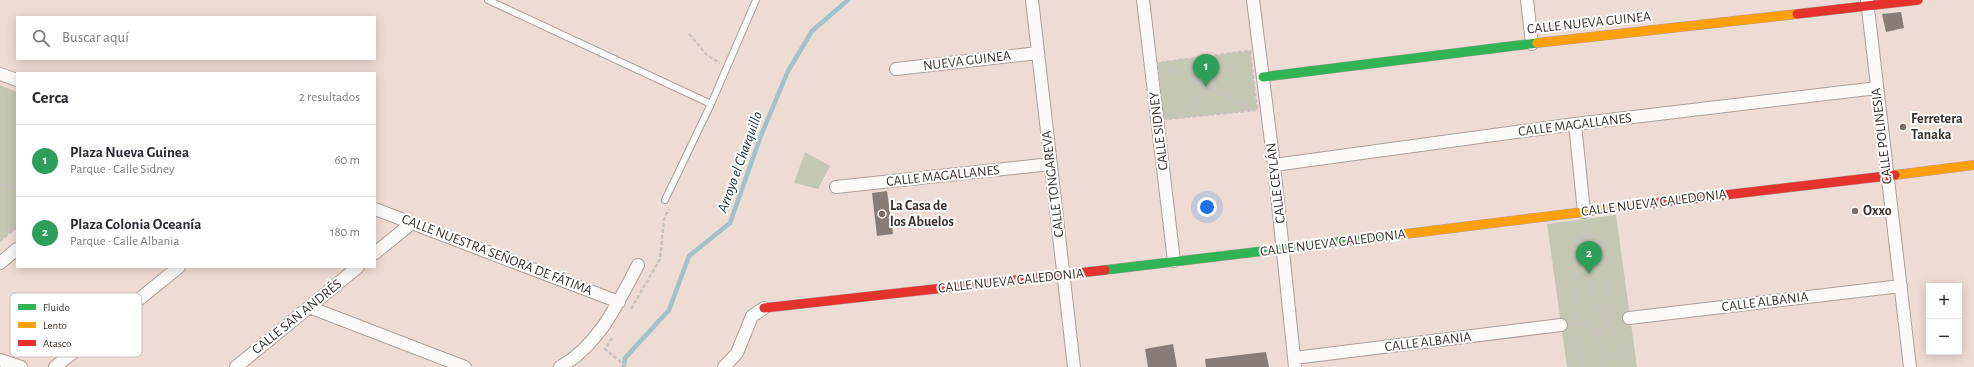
<!DOCTYPE html>
<html lang="es">
<head>
<meta charset="utf-8">
<style>
  body { margin:0; font-family:"Alegreya Sans",sans-serif; background:#f7f7f7; color:#2b2b33 }
  .controls { position:absolute; right:12px; bottom:12px; display:grid; overflow:hidden; border-radius:0px; box-shadow:0 2px 10px #0003 }
  .controls button { width:36px; height:36px; display:grid; place-items:center; padding:0; border:0; border-bottom:1px solid #e1e1e2; background:#fff; color:#2b2b33; font:20px sans-serif }
  .you { position:absolute; left:1207px; top:207px; width:14px; height:14px; margin:-10px; border:3px solid #fff; border-radius:50%; background:#1a73e8; box-shadow:0 0 0 6px #1a73e833 }
  .badge { display:grid; place-items:center; width:26px; height:26px; border-radius:50%; background:#d93025; color:#fff; font-size:13px; font-weight:700 }
  .pin { position:absolute; translate:-50% -33px; filter:drop-shadow(0 1px 2px #0008) }
  .pin::after { content:''; position:absolute; top:21px; width:14px; height:12px; background:inherit; clip-path:polygon(0 0,100% 0,50% 100%) }
  .list { margin:0; padding:0; list-style:none }
  h2 { display:flex; justify-content:space-between; align-items:center; height:52px; margin:0; padding:0 16px; font-size:17px }
  h2 small { font-size:13px; font-weight:400; color:#7c7c81 }
  .list li { display:grid; grid-template-columns:26px 1fr auto; gap:12px; align-items:center; box-sizing:border-box; height:72px; padding:0 16px; border-top:1px solid #e1e1e2 }
  .list b { display:block; font-size:15px; white-space:nowrap }
  .list p { margin:0; font-size:13px; white-space:nowrap; color:#7c7c81 }
  .list em { font-size:13px; font-style:normal; color:#7c7c81 }
  .icon { flex:none; width:22px; height:22px; fill:none; stroke:currentColor; stroke-width:2; stroke-linecap:round; stroke-linejoin:round }
  .map { position:relative; flex:none; width:1974px; height:367px; overflow:hidden }
  .search { position:absolute; background:#fff; box-shadow:0 2px 10px #0003; left:16px; top:16px; width:360px; height:44px; display:flex; align-items:center; gap:10px; box-sizing:border-box; padding:0 14px; border-radius:0px; color:#7c7c81; font-size:15px }
  .panel { position:absolute; background:#fff; box-shadow:0 2px 10px #0003; left:16px; top:72px; width:360px; height:196px; border-radius:0px }
  .map>svg:first-child { display:block }
  .green { fill:#c4c8b2 }
  .lines { fill:none; stroke-linecap:round; stroke-linejoin:round }
  .stream { stroke:#a0c2ca; stroke-width:4.5 }
  .building { fill:#897c77 }
  .lane-casing { stroke:#ad9f99; stroke-width:8 }
  .street-casing { stroke:#ad9f99; stroke-width:14 }
  .fast-casing { stroke:#ad9f99; stroke-width:10 }
  .slow-casing { stroke:#ad9f99; stroke-width:10 }
  .jam-casing { stroke:#ad9f99; stroke-width:10 }
  .path { stroke:#c9c2bf; stroke-width:2.5; stroke-dasharray:4 2; stroke-linecap:butt }
  .lane { stroke:#fcfaf9; stroke-width:6 }
  .street { stroke:#fcfaf9; stroke-width:12 }
  .fast { stroke:#30b455; stroke-width:9 }
  .slow { stroke:#ff9f0a; stroke-width:9 }
  .jam { stroke:#e5322d; stroke-width:9 }
  .poi-dot { fill:#7b6d66; stroke:#fff; stroke-width:1.5 }
  .labels { text-anchor:middle; dominant-baseline:central; stroke-width:4; stroke-linejoin:round; paint-order:stroke }
  .street-label { font-size:14px; fill:#3d312b; stroke:#fff }
  .poi-label { font-size:14px; font-weight:bold; fill:#3d312b; stroke:#fff; text-anchor:start }
  .water-label { font-size:15px; font-style:italic; fill:#153239; stroke:#fff }
  .key { fill:#fff; stroke:#c5c1bf; stroke-width:1 }
  .key-label { font-size:11px; fill:#3d312b }
</style>
</head>
<body>
<div class="map">
<svg width="1974" height="367" viewBox="0 0 1974 367">
  <rect width="100%" height="100%" fill="#eedcd4"/>
  <path class="green" d="M1250,51l7,59 -95,10 -8,-57z
    M0,85l17,7v135l-17,14z
    M805,152l25,14 -12,23 -24,-6z
    M1616,215l21,152h-70l-20,-143z"/>
  <g class="lines">
    <path class="stream" d="M624,367l1,-9 44,-48 20,-54 41,-33 30,-85 28,-67 24,-40 36,-31"/>
  </g>
  <path class="building" d="M1901,12l3,16 -18,4 -4,-18z
    M887,191l6,43 -16,2 -5,-43z
    M1173,344l4,23h-29l-3,-18z
    M1266,352l3,15h-63l-1,-8z"/>
  <g class="lines">
    <g class="lane-casing">
      <path id="lane" d="M488,0l223,104
        M665,200l46,-96 45,-104"/>
    </g>
    <g class="street-casing">
      <path id="street" d="M1032,0l42,367
        M1143,0l31,261
        M1253,0l21,165 21,202
        M1527,0l5,44
        M1867,0l43,367
        M896,69l142,-16
        M0,74l17,6
        M1575,124l9,88
        M1274,165l301,-41 302,-36
        M836,187l215,-23
        M375,209l244,93
        M375,253l37,-30
        M0,263l17,-14
        M309,307l156,60
        M1629,318l272,-32
        M1294,358l267,-33
        M0,360l21,7
        M55,367l124,-100
        M236,367l122,-100
        M560,367c39,-22 58,-64 78,-102
        M724,367l13,-14 15,-37 12,-8"/>
    </g>
    <g class="fast-casing">
      <path id="fast" d="M1263,77l274,-34
        M1105,270l284,-34"/>
    </g>
    <g class="slow-casing">
      <path id="slow" d="M1537,43l260,-29
        M1895,175l79,-10
        M1389,236l251,-31"/>
    </g>
    <g class="jam-casing">
      <path id="jam" d="M1797,14l121,-14
        M1640,205l255,-30
        M764,308l341,-38"/>
    </g>
    <path class="path" d="M689,34l18,21 13,8
      M1250,51l7,59 -91,9 -8,-56z
      M1163,65l91,44
      M1174,118l73,-64
      M0,183l17,6
      M1585,227l10,83
      M0,241l17,-14
      M631,309l29,-50 4,-40 5,-10
      M1588 321a10 10 0 1 1 20 0a10 10 0 1 1-20 0Z
      M1573,321l5,-12 -6,-63c6,-9 12,-12 23,-10l8,10 6,62 13,59
      M1574,324l14,-2
      M1574,330l2,20 7,12v5
      M1598,331l5,36
      M612,338l-7,11 22,18"/>
    <use href="#lane" class="lane"/>
    <use href="#street" class="street"/>
    <use href="#fast" class="fast"/>
    <use href="#slow" class="slow"/>
    <use href="#jam" class="jam"/>
  </g>
  <g class="poi-dot">
    <circle cx="1903" cy="127" r="4"/>
    <circle cx="1855" cy="211" r="4"/>
    <circle cx="882" cy="214" r="4"/>
  </g>
  <g class="labels">
    <g class="street-label">
      <text transform="translate(1589 23) rotate(-6)">CALLE NUEVA GUINEA</text>
      <text transform="translate(967 61) rotate(-7)">NUEVA GUINEA</text>
      <text transform="translate(1575 125) rotate(-7)">CALLE MAGALLANES</text>
      <text transform="translate(1159 131) rotate(-97)">CALLE SIDNEY</text>
      <text transform="translate(1882 136) rotate(-97)">CALLE POLINESIA</text>
      <text transform="translate(943 176) rotate(-6)">CALLE MAGALLANES</text>
      <text transform="translate(1276 183) rotate(-97)">CALLE CEYLÁN</text>
      <text transform="translate(1053 184) rotate(-97)">CALLE TONGAREVA</text>
      <text transform="translate(1654 203) rotate(-7)">CALLE NUEVA CALEDONIA</text>
      <text transform="translate(1333 243) rotate(-7)">CALLE NUEVA CALEDONIA</text>
      <text transform="translate(497 255) rotate(21)">CALLE NUESTRA SEÑORA DE FÁTIMA</text>
      <text transform="translate(1011 281) rotate(-6)">CALLE NUEVA CALEDONIA</text>
      <text transform="translate(1765 302) rotate(-7)">CALLE ALBANIA</text>
      <text transform="translate(297 317) rotate(-39)">CALLE SAN ANDRÉS</text>
      <text transform="translate(1428 342) rotate(-7)">CALLE ALBANIA</text>
    </g>
    <g class="poi-label">
      <text x="1911" y="119">Ferretera<tspan x="1911" dy="16">Tanaka</tspan></text>
      <text x="890" y="206">La Casa de<tspan x="890" dy="16">los Abuelos</tspan></text>
      <text x="1863" y="211">Oxxo</text>
    </g>
    <g class="water-label">
      <text transform="translate(740 162) rotate(-70)">Arroyo el Charquillo</text>
    </g>
  </g>
  <rect x="10" y="293" width="132" height="64" rx="6" class="key"/>
  <rect x="18" y="304" width="18" height="6" fill="#30b455"/>
  <rect x="18" y="322" width="18" height="6" fill="#ff9f0a"/>
  <rect x="18" y="340" width="18" height="6" fill="#e5322d"/>
  <g class="key-label">
    <text x="43" y="311">Fluido</text>
    <text x="43" y="329">Lento</text>
    <text x="43" y="347">Atasco</text>
  </g>
</svg>
<div class="controls">
<button>+</button>
<button>−</button>
</div>
<div class="you"></div>
<div class="pin badge" style="left:1206px;top:87px;background:#2e9e5b">1</div>
<div class="pin badge" style="left:1589px;top:274px;background:#2e9e5b">2</div>
<div class="search"><svg class="icon" aria-label="search" viewBox="0 0 24 24"><circle cx="10" cy="10" r="6"/><path d="M15 15l6 6"/></svg>Buscar aquí</div>
<section class="panel">
<h2>Cerca<small>2 resultados</small></h2>
<ul class="list">
<li><span class="badge" style="background:#2e9e5b">1</span><div><b>Plaza Nueva Guinea</b><p>Parque · Calle Sidney</p></div><em>60 m</em></li>
<li><span class="badge" style="background:#2e9e5b">2</span><div><b>Plaza Colonia Oceanía</b><p>Parque · Calle Albania</p></div><em>180 m</em></li>
</ul>
</section>
</div>
</body>
</html>
